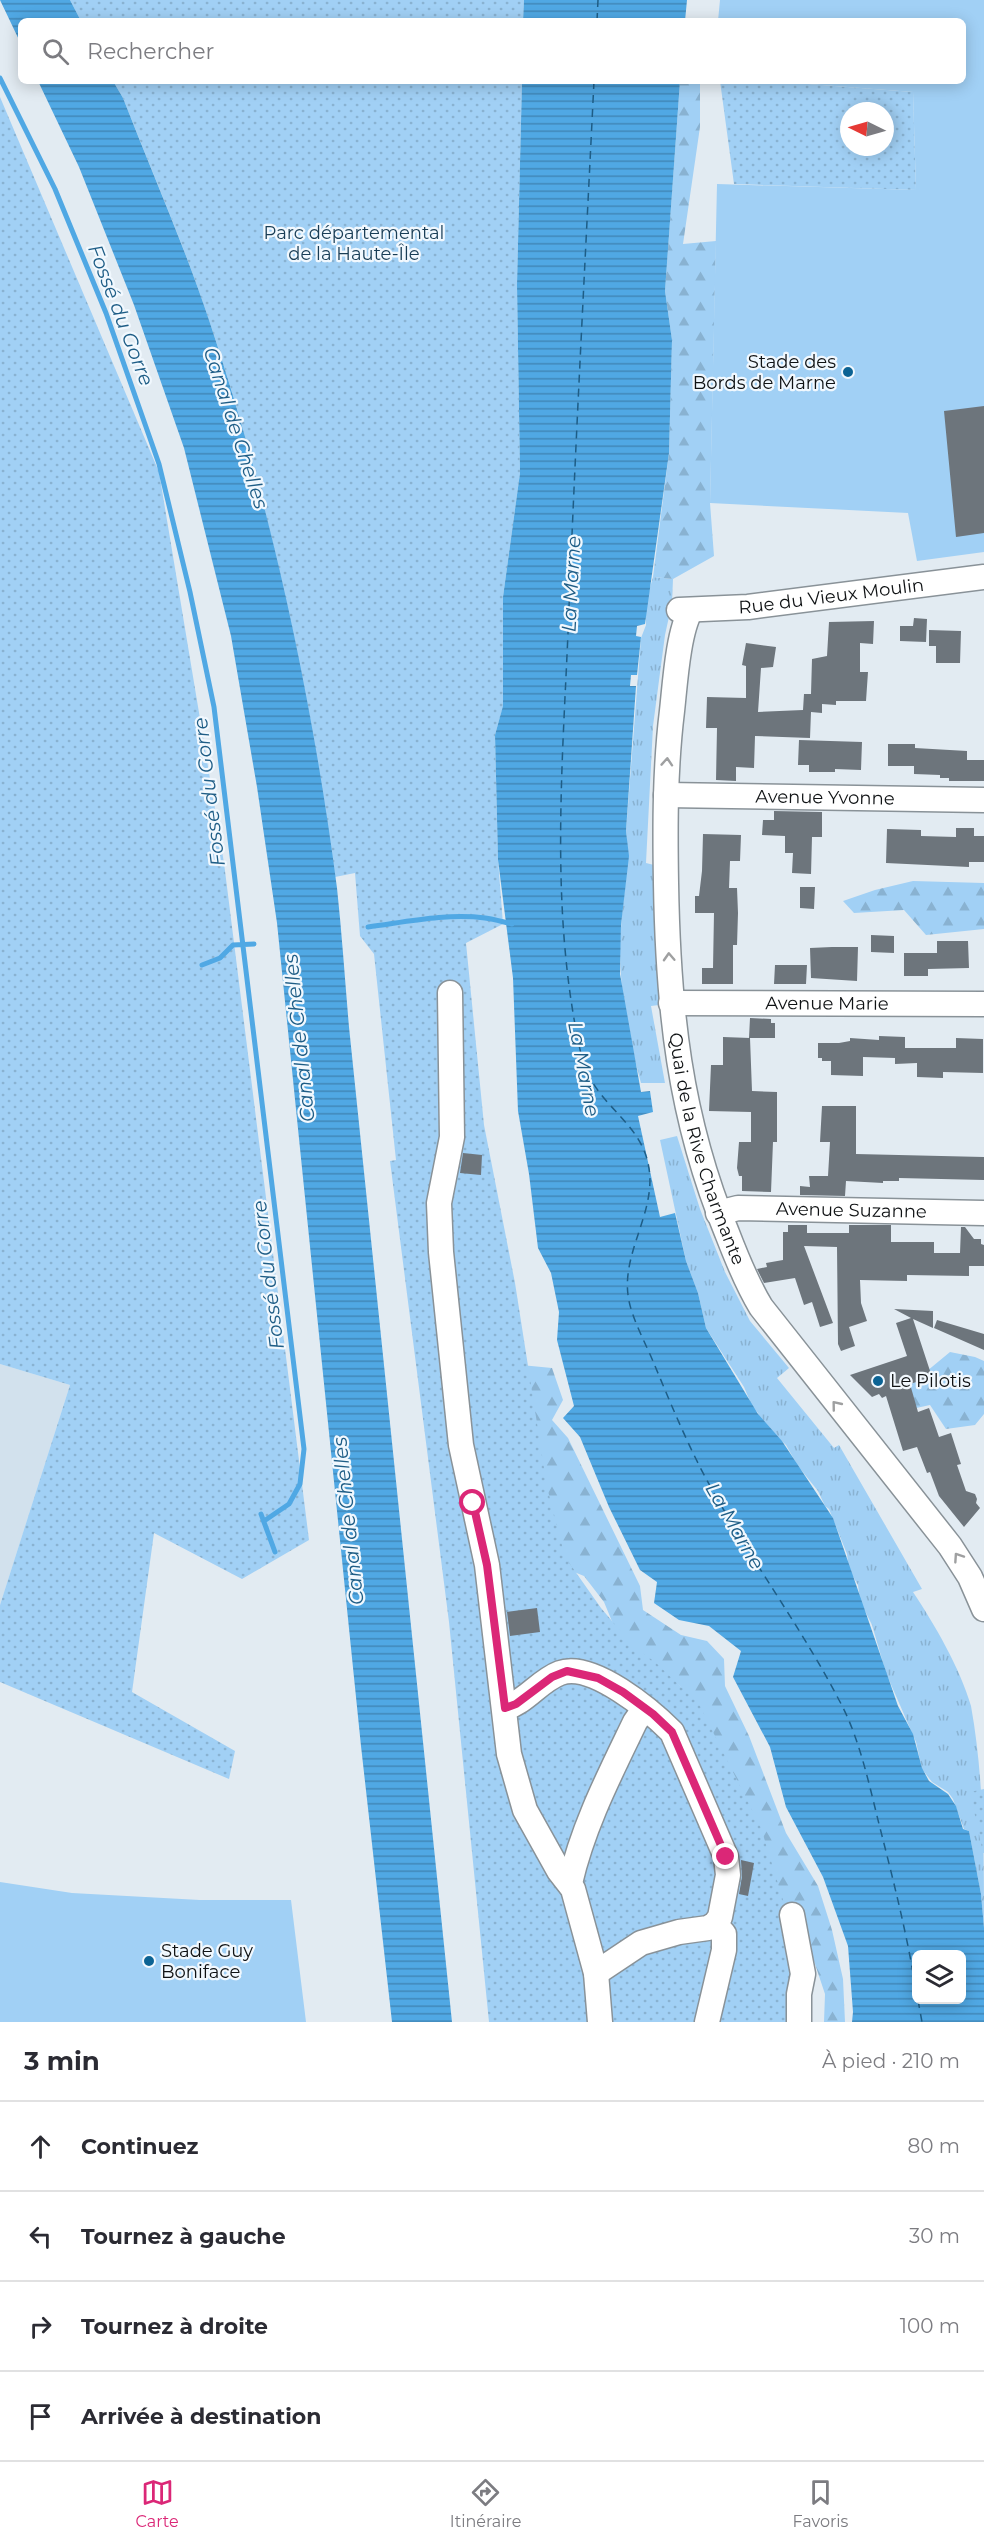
<!DOCTYPE html>
<html lang="fr">
<head>
<meta charset="utf-8">
<style>
  body { margin:0; font-family:Montserrat,sans-serif; background:#f7f7f7; color:#2b2b33 }
  .controls { position:absolute; right:18px; bottom:18px; display:grid; overflow:hidden; border-radius:9px; box-shadow:0 3px 15px #0003 }
  .controls button { width:54px; height:54px; display:grid; place-items:center; padding:0; border:0; border-bottom:2px solid #e1e1e2; background:#fff; color:#2b2b33; font:30px sans-serif }
  .compass { position:absolute; left:840px; top:102px; width:54px; height:54px; border-radius:50%; background:#fff; box-shadow:0 3px 15px #0003; rotate:275deg }
  .stop { position:absolute; width:18px; height:18px; margin:-14px; border:4px solid #db2777; border-radius:50%; background:#fff }
  .stop.end { background:#db2777; border-color:#fff; box-shadow:0 2px 6px #0008 }
  .list { margin:0; padding:0; list-style:none }
  h2 { display:flex; justify-content:space-between; align-items:center; height:78px; margin:0; padding:0 24px; font-size:26px }
  h2 small { font-size:20px; font-weight:400; color:#7c7c81 }
  .list li { display:grid; grid-template-columns:39px 1fr auto; gap:18px; align-items:center; box-sizing:border-box; height:90px; padding:0 24px; border-top:2px solid #e1e1e2 }
  .list b { display:block; font-size:22px; white-space:nowrap }
  .list em { font-size:20px; font-style:normal; color:#7c7c81 }
  .icon { flex:none; width:33px; height:33px; fill:none; stroke:currentColor; stroke-width:2; stroke-linecap:round; stroke-linejoin:round }
  .map { position:relative; flex:none; width:984px; height:2022px; overflow:hidden }
  .search { position:absolute; background:#fff; box-shadow:0 3px 15px #0003; left:18px; right:18px; top:18px; height:66px; display:flex; align-items:center; gap:15px; box-sizing:border-box; padding:0 21px; border-radius:9px; color:#7c7c81; font-size:22px }
  .sheet { height:438px; background:#fff }
  nav { display:flex; justify-content:space-around; align-items:center; box-sizing:border-box; height:84px; border-top:2px solid #e1e1e2; background:#fff; font-size:16px; color:#7c7c81 }
  nav a { display:grid; justify-items:center; gap:3px }
  nav .on { color:#db2777 }
  .map>svg:first-child { display:block }
  .built { fill:#d2e1ed }
  .grass { fill:url(#grass-tufts) }
  .forest { fill:url(#forest-firs) }
  .park { fill:url(#park-dots); fill-rule:evenodd }
  .pitch { fill:#a1d0f5 }
  .water { fill:url(#water-rules); fill-rule:evenodd }
  .lines { fill:none; stroke-linecap:round; stroke-linejoin:round }
  .stream { stroke:#50a8e4; stroke-width:5 }
  .ferry { stroke:#1e5d86; stroke-width:1.5; stroke-dasharray:8 6; stroke-linecap:butt }
  .building { fill:#6d757c }
  .minor-casing { stroke:#899298; stroke-width:27 }
  .minor { stroke:#fff; stroke-width:24 }
  .oneway { stroke:#9fa0a1 }
  .route { stroke:#db2777; stroke-width:8 }
  .poi-dot { fill:#0c6394; stroke:#f1f8fe; stroke-width:2 }
  .labels { text-anchor:middle; dominant-baseline:central; stroke-width:4.5; stroke-linejoin:round; paint-order:stroke }
  .park-label { font-size:18px; fill:#183d56; stroke:#f1f8fe }
  .poi-label { font-size:18px; fill:#0f1214; stroke:#f1f8fe; text-anchor:start }
  .street-label { font-size:18px; fill:#0f1214; stroke:#f1f8fe }
  .water-label { font-size:20px; font-style:italic; fill:#1e5d86; stroke:#f1f8fe }
</style>
</head>
<body>
<div class="map">
<svg width="984" height="2022" viewBox="0 0 984 2022">
  <defs>
    <pattern id="grass-tufts" width="24" height="20" patternUnits="userSpaceOnUse" patternTransform="scale(1.5)"><rect width="24" height="20" fill="#a1d0f5"/><path d="M3 7l-1-3M5 7V3M7 7l1-3M15 17l-1-3M17 17v-4M19 17l1-3" fill="none" stroke="#89b2d1"/></pattern>
    <pattern id="forest-firs" width="22" height="20" patternUnits="userSpaceOnUse" patternTransform="scale(1.5)"><rect width="22" height="20" fill="#a1d0f5"/><path d="M5 1l3.5 6h-7zM16 11l3.5 6h-7z" fill="#89b2d1"/></pattern>
    <pattern id="park-dots" width="8" height="8" patternUnits="userSpaceOnUse" patternTransform="scale(1.5)"><rect width="8" height="8" fill="#a1d0f5"/><path d="M2 2h.1M6 6h.1" fill="none" stroke="#89b2d1" stroke-width="1.8" stroke-linecap="round"/></pattern>
    <pattern id="water-rules" width="6" height="5" patternUnits="userSpaceOnUse" patternTransform="scale(1.5)"><rect width="6" height="5" fill="#50a8e4"/><path d="M0 2.5h6" fill="none" stroke="#4187b8"/></pattern>
  </defs>
  <rect width="100%" height="100%" fill="#e2ebf2"/>
  <path class="built" d="M0,1364l70,21 -70,220z"/>
  <path class="grass" d="M653,577l20,2 -1,24 -7,32 -12,91 -7,137 8,2 5,140 -8,1 14,77h-24c-14,-51 -24,-102 -20,-155 2,-34 9,-64 5,-97l15,-193 5,-13v-23z
    M677,1136l23,73 25,63 25,49 39,47 -12,10 57,70 5,-3 83,144 -9,3c22,33 47,76 58,114 13,72 13,148 13,222l-3,-34 -12,-63 -5,-2 -11,-30 -5,-7 -16,-10 -10,-13 -6,-27 -30,-69 -14,-48 -12,-24 -2,-16 -9,-15 -2,-16 -18,-45 -4,-3 -7,-15 -20,-25 -12,-21 -27,-25 -1,-7 -6,-7 -8,-19 -38,-59 -8,-35 -12,-32 -26,-121z"/>
  <path class="forest" d="M680,81h20v46l-17,117 33,-3 -6,262 4,53 -41,23 -20,-2 16,-124 3,-113 -7,-49z
    M913,881l71,2v46l-58,6 -22,-25 -50,3 -11,-12 32,-11z
    M950,1352l25,5 9,4v53l-9,11 -29,4 -16,-24 -23,5 -9,-15z
    M521,1365l31,3 11,32 -11,20 16,18 72,148 3,24 38,25 26,6 17,18 1,27 24,50 37,97 32,53 14,44 11,49 2,43h-21l1,-28 -29,-87 -22,6 -26,-71 -67,-155 -18,-15 -40,-24 -19,-46 -20,-26 -42,-17z"/>
  <path class="park" d="M70,0h454l-1,21h-442z
    M113,81h409l-5,204 3,188 -17,124v110l-8,28 3,125 5,64 -37,19 18,182 31,158 32,204 18,70 36,51 33,39 21,15 44,42 62,124 29,95 4,46 -3,53h-302l-40,-400 -59,-461 6,-1 -22,-206 -14,-18 -5,-63 -20,4c-28,-188 -64,-374 -125,-554 -25,-76 -58,-151 -87,-225z
    M720,81h49l144,11 3,98 -182,-6zM849,111h36v36h-36z
    M0,97l159,375 65,391 85,677 -67,39 -88,-46 -22,159 103,59 -6,28 -229,-97v-77l70,-220 -70,-21z
    M984,1789v64h-1l-13,-61z"/>
  <path class="pitch" d="M720,0h264v552l-67,9 -9,-48 -198,-10 7,-319 199,6 -3,-98 -144,-11h194v-60h-245z
    M0,1882l72,11 128,7h91l15,122h-306z"/>
  <path class="water" d="M0,0h70l11,21h-60v23z
    M524,0h163l-2,21h-162z
    M38,81h75l10,17c29,75 62,149 87,225 61,183 102,374 127,565 5,46 8,93 12,139l103,995h-60l-31,-276 -84,-823 -20,-136 -26,-151 -47,-188 -50,-143 -55,-138z
    M522,81h158l-15,210 7,49 -3,113 -24,171 -8,2 -1,10 5,1 -4,38h-6l-1,11h6l-10,145 3,25 -8,69 -1,49 21,118 9,-1 3,21 -15,4 22,101 15,-4 11,48 12,32 8,35 52,86 24,27 51,77 65,188 15,28 9,34 7,13 19,13 8,12 7,23 6,2 12,63 3,34v94h-132l1,-10 -5,-66 -25,-69 -37,-70 -16,-60 -37,-70 8,-26 -32,-25 -30,-6 -25,-17 3,-21 -17,-12 -31,-63 -29,-70 -17,-19 11,-12 -17,-66 2,-28 -8,-39 -13,-25 -9,-74 -11,-63 -5,-133 -15,-118 -3,-125 8,-29v-109l17,-124 -3,-188zM962,1954v46h-46v-46z"/>
  <g class="lines">
    <path class="stream" d="M0,78l55,111 51,124 53,151 31,128 24,115 90,742 -4,35 -11,20 -25,17
      M368,927c38,-5 79,-14 117,-9 9,1 18,4 27,6
      M202,965l18,-7 13,-13 21,-1
      M261,1514l14,38"/>
    <path class="ferry" d="M597,21l1,-21
      M594,81c-9,184 -19,368 -26,552 -6,139 -18,283 13,421 11,50 57,64 67,109 11,48 -29,90 -19,138 4,20 18,45 26,65 18,43 36,87 59,127 40,71 88,136 125,207 20,36 30,84 40,124 14,55 28,110 37,166
      M918,2000l4,22"/>
  </g>
  <path class="building" d="M984,406v127l-28,4 -12,-126z
    M914,618l13,1 -1,23 -26,-1v-15h13z
    M874,621l-1,23 -13,-1v29h8l-2,29h-30v4l-14,-1v9l-11,-1 -1,26 -55,-2 -1,32 -18,-1v14l-20,-1 1,-52h-11l1,-31 39,1v-32l-4,-1 4,-22 30,4 -3,20 -12,1 -3,44 45,-2 1,-16h7l1,-35 15,-3 2,-34z
    M929,630l32,1 -1,32h-24v-17h-7z
    M799,740l63,2 -1,28 -26,-1v3h-26v-7h-11z
    M888,744h27v4l52,3v9h17v21h-35v-3h-9v-3l-26,-1v-8h-26z
    M774,811l48,1v25h-10l-1,37 -19,-1 1,-20h-8v-17l-23,-1 1,-15h11z
    M956,828h18v8h10v26h-15v5l-83,-4 1,-34 34,1v6l35,1z
    M703,834l38,1 -1,26h-10l-1,27h8l1,25 -1,32h-4v39h-31v-16h11l1,-55h-19v-17h4l3,-25z
    M800,887h15l-1,22 -14,-1z
    M871,935l23,1v17l-23,-1z
    M937,941h31l1,27 -41,1v7h-24v-23h33z
    M832,947h26l-1,34 -46,-3 -1,-30z
    M775,965h32l-1,19h-32z
    M750,1018l21,1v4h4v15h-26z
    M879,1036l26,1v11h51v-10l27,1v34l-40,-1v6l-26,-1v-14l-22,1v-6l-32,-1v19l-32,-1v-14h-9v-3h-4v-15h21l11,-2v-3l29,2z
    M723,1037l27,1 2,53 25,1v50h-4l-2,50 -29,-1v-15h-3l-2,-8 2,-26h12v-30l-42,-1 2,-46h12z
    M822,1106h34v48l128,3v23l-85,-2v3h-16v2l-37,-2 -1,15 -45,-1v-9l10,1 -1,-11h19l2,-34h-10z
    M463,1153l19,2 -1,20 -21,-2z
    M788,1225h19v8h42v-8h42v17h43v11h26l1,-26h4l9,12h7v5l3,1v21h-15v10l-62,-1v6l-47,-1 1,23 6,18 -18,6 6,19 -14,5 -3,-7 -1,-97 -33,-1 29,77 -13,4 -8,-25 -8,3 -9,-27 -31,5 -7,-14 10,-2 -1,-4 17,-3v-28h5z
    M894,1309l39,2v17l-20,-9 19,58 -22,7 8,28 11,-4 10,29 12,-4 10,31 -4,1 9,26 9,3 2,5 -1,4 4,5 -16,19 -25,-31 -9,-24 -3,1 -10,-26 -14,4 -17,-55 -4,2 -3,-4 -7,3 -22,-22 57,-19 -11,-33 15,-5z
    M937,1320l47,14v16l-50,-22z
    M537,1608l3,24 -30,4 -3,-24z
    M741,1860l13,3 -6,33 -9,-2 3,-17z"/>
  <g class="lines">
    <g class="minor-casing">
      <g id="minor">
        <path id="s1" d="M679,610l69,-3 236,-30"/>
        <path id="s2" d="M691,610c-13,22 -16,74 -19,101 -7,57 -7,114 -6,172 2,124 13,234 61,350 10,26 20,51 34,74l189,239 20,31 14,32"/>
        <path id="s3" d="M666,795l318,5"/>
        <path d="M450,993l2,144 -13,66 2,49 20,193 26,120 22,189 16,56 34,61 14,18 23,84 4,49"/>
        <path id="s4" d="M671,1003l313,1"/>
        <path id="s5" d="M718,1213l20,-5 246,5"/>
        <path d="M505,1708c21,-6 34,-27 55,-35 32,-12 91,38 112,59l54,125 2,18 -8,42 -5,7 -7,4 -29,4 -38,11 -45,30"/>
        <path d="M570,1883c13,-57 40,-109 65,-161l9,-13"/>
        <path d="M792,1915l11,59 -4,20v28"/>
        <path d="M707,2022l17,-72v-16l-9,-10"/>
      </g>
    </g>
    <use href="#minor" class="minor"/>
  </g>
  <defs><path id="oneway-chevron" d="M-2-3.5L2.5 0L-2 3.5" fill="none" stroke-width="1.6" stroke-linecap="round" stroke-linejoin="round" transform="scale(1.5)"/></defs>
  <g class="oneway">
    <use href="#oneway-chevron" transform="translate(667 762) rotate(-86)"/>
    <use href="#oneway-chevron" transform="translate(669 957) rotate(-93)"/>
    <use href="#oneway-chevron" transform="translate(836 1405) rotate(-129)"/>
    <use href="#oneway-chevron" transform="translate(958 1557) rotate(-124)"/>
  </g>
  <g class="lines">
    <path class="route" d="M473,1503l14,62 18,143 11,-4 36,-27 15,-6 31,7 25,14 30,22 19,18 54,125"/>
  </g>
  <g class="poi-dot">
    <circle cx="848" cy="372" r="6"/>
    <circle cx="878" cy="1381" r="6"/>
    <circle cx="149" cy="1961" r="6"/>
  </g>
  <g class="labels">
    <g class="park-label">
      <text x="354" y="233">Parc départemental<tspan x="354" dy="21">de la Haute-Île</tspan></text>
    </g>
    <g class="poi-label">
      <text x="836" y="362" text-anchor="end">Stade des<tspan x="836" dy="21">Bords de Marne</tspan></text>
      <text x="890" y="1381">Le Pilotis</text>
      <text x="161" y="1951">Stade Guy<tspan x="161" dy="21">Boniface</tspan></text>
    </g>
    <g class="street-label">
      <text stroke="none"><textPath href="#s1" startOffset="153">Rue du Vieux Moulin</textPath></text>
      <text stroke="none"><textPath href="#s3" startOffset="159">Avenue Yvonne</textPath></text>
      <text stroke="none"><textPath href="#s4" startOffset="156">Avenue Marie</textPath></text>
      <text stroke="none"><textPath href="#s2" startOffset="546">Quai de la Rive Charmante</textPath></text>
      <text stroke="none"><textPath href="#s5" startOffset="134">Avenue Suzanne</textPath></text>
    </g>
    <g class="water-label">
      <text transform="translate(121 315) rotate(69)">Fossé du Gorre</text>
      <text transform="translate(236 428) rotate(72)">Canal de Chelles</text>
      <text transform="translate(571 584) rotate(-87)">La Marne</text>
      <text transform="translate(209 792) rotate(-97)">Fossé du Gorre</text>
      <text transform="translate(299 1038) rotate(-96)">Canal de Chelles</text>
      <text transform="translate(584 1069) rotate(79)">La Marne</text>
      <text transform="translate(268 1275) rotate(-97)">Fossé du Gorre</text>
      <text transform="translate(348 1521) rotate(-96)">Canal de Chelles</text>
      <text transform="translate(735 1526) rotate(60)">La Marne</text>
    </g>
  </g>
</svg>
<div class="controls">
<button><svg class="icon" aria-label="layers" viewBox="0 0 24 24"><path d="M12 4l9 5-9 5-9-5zM3 14l9 5 9-5"/></svg></button>
</div>
<svg class="compass" viewBox="-18 -18 36 36"><path d="M0-13l5 13h-10z" fill="#e53935"/><path d="M0 13l5-13h-10z" fill="#7c7c81"/></svg>
<div class="stop" style="left:473px;top:1503px"></div>
<div class="stop end" style="left:726px;top:1857px"></div>
<div class="search"><svg class="icon" aria-label="search" viewBox="0 0 24 24"><circle cx="10" cy="10" r="6"/><path d="M15 15l6 6"/></svg>Rechercher</div>
</div>
<section class="sheet">
<h2>3 min<small>À pied · 210 m</small></h2>
<ul class="list">
<li><svg class="icon" aria-label="ahead" viewBox="0 0 24 24"><path d="M12 20V5M6 11l6-6 6 6"/></svg><div><b>Continuez</b></div><em>80 m</em></li>
<li><svg class="icon" aria-label="left" viewBox="0 0 24 24"><path d="M17 20v-9H6M10 6l-5 5 5 5"/></svg><div><b>Tournez à gauche</b></div><em>30 m</em></li>
<li><svg class="icon" aria-label="right" viewBox="0 0 24 24"><path d="M7 20v-9h11M14 6l5 5-5 5"/></svg><div><b>Tournez à droite</b></div><em>100 m</em></li>
<li><svg class="icon" aria-label="arrive" viewBox="0 0 24 24"><path d="M6 21V4h12l-3 4 3 4H6"/></svg><div><b>Arrivée à destination</b></div></li>
</ul>
</section>
<nav>
<a class="on"><svg class="icon" aria-label="map" viewBox="0 0 24 24"><path d="M3 6l6-2 6 2 6-2v14l-6 2-6-2-6 2zM9 4v14M15 6v14"/></svg>Carte</a>
<a><svg class="icon" aria-label="directions" viewBox="0 0 24 24"><path d="M12 3l9 9-9 9-9-9zM9 14v-3h6M13 9l2 2-2 2"/></svg>Itinéraire</a>
<a><svg class="icon" aria-label="saved" viewBox="0 0 24 24"><path d="M7 4h10v16l-5-4-5 4z"/></svg>Favoris</a>
</nav>
</body>
</html>
